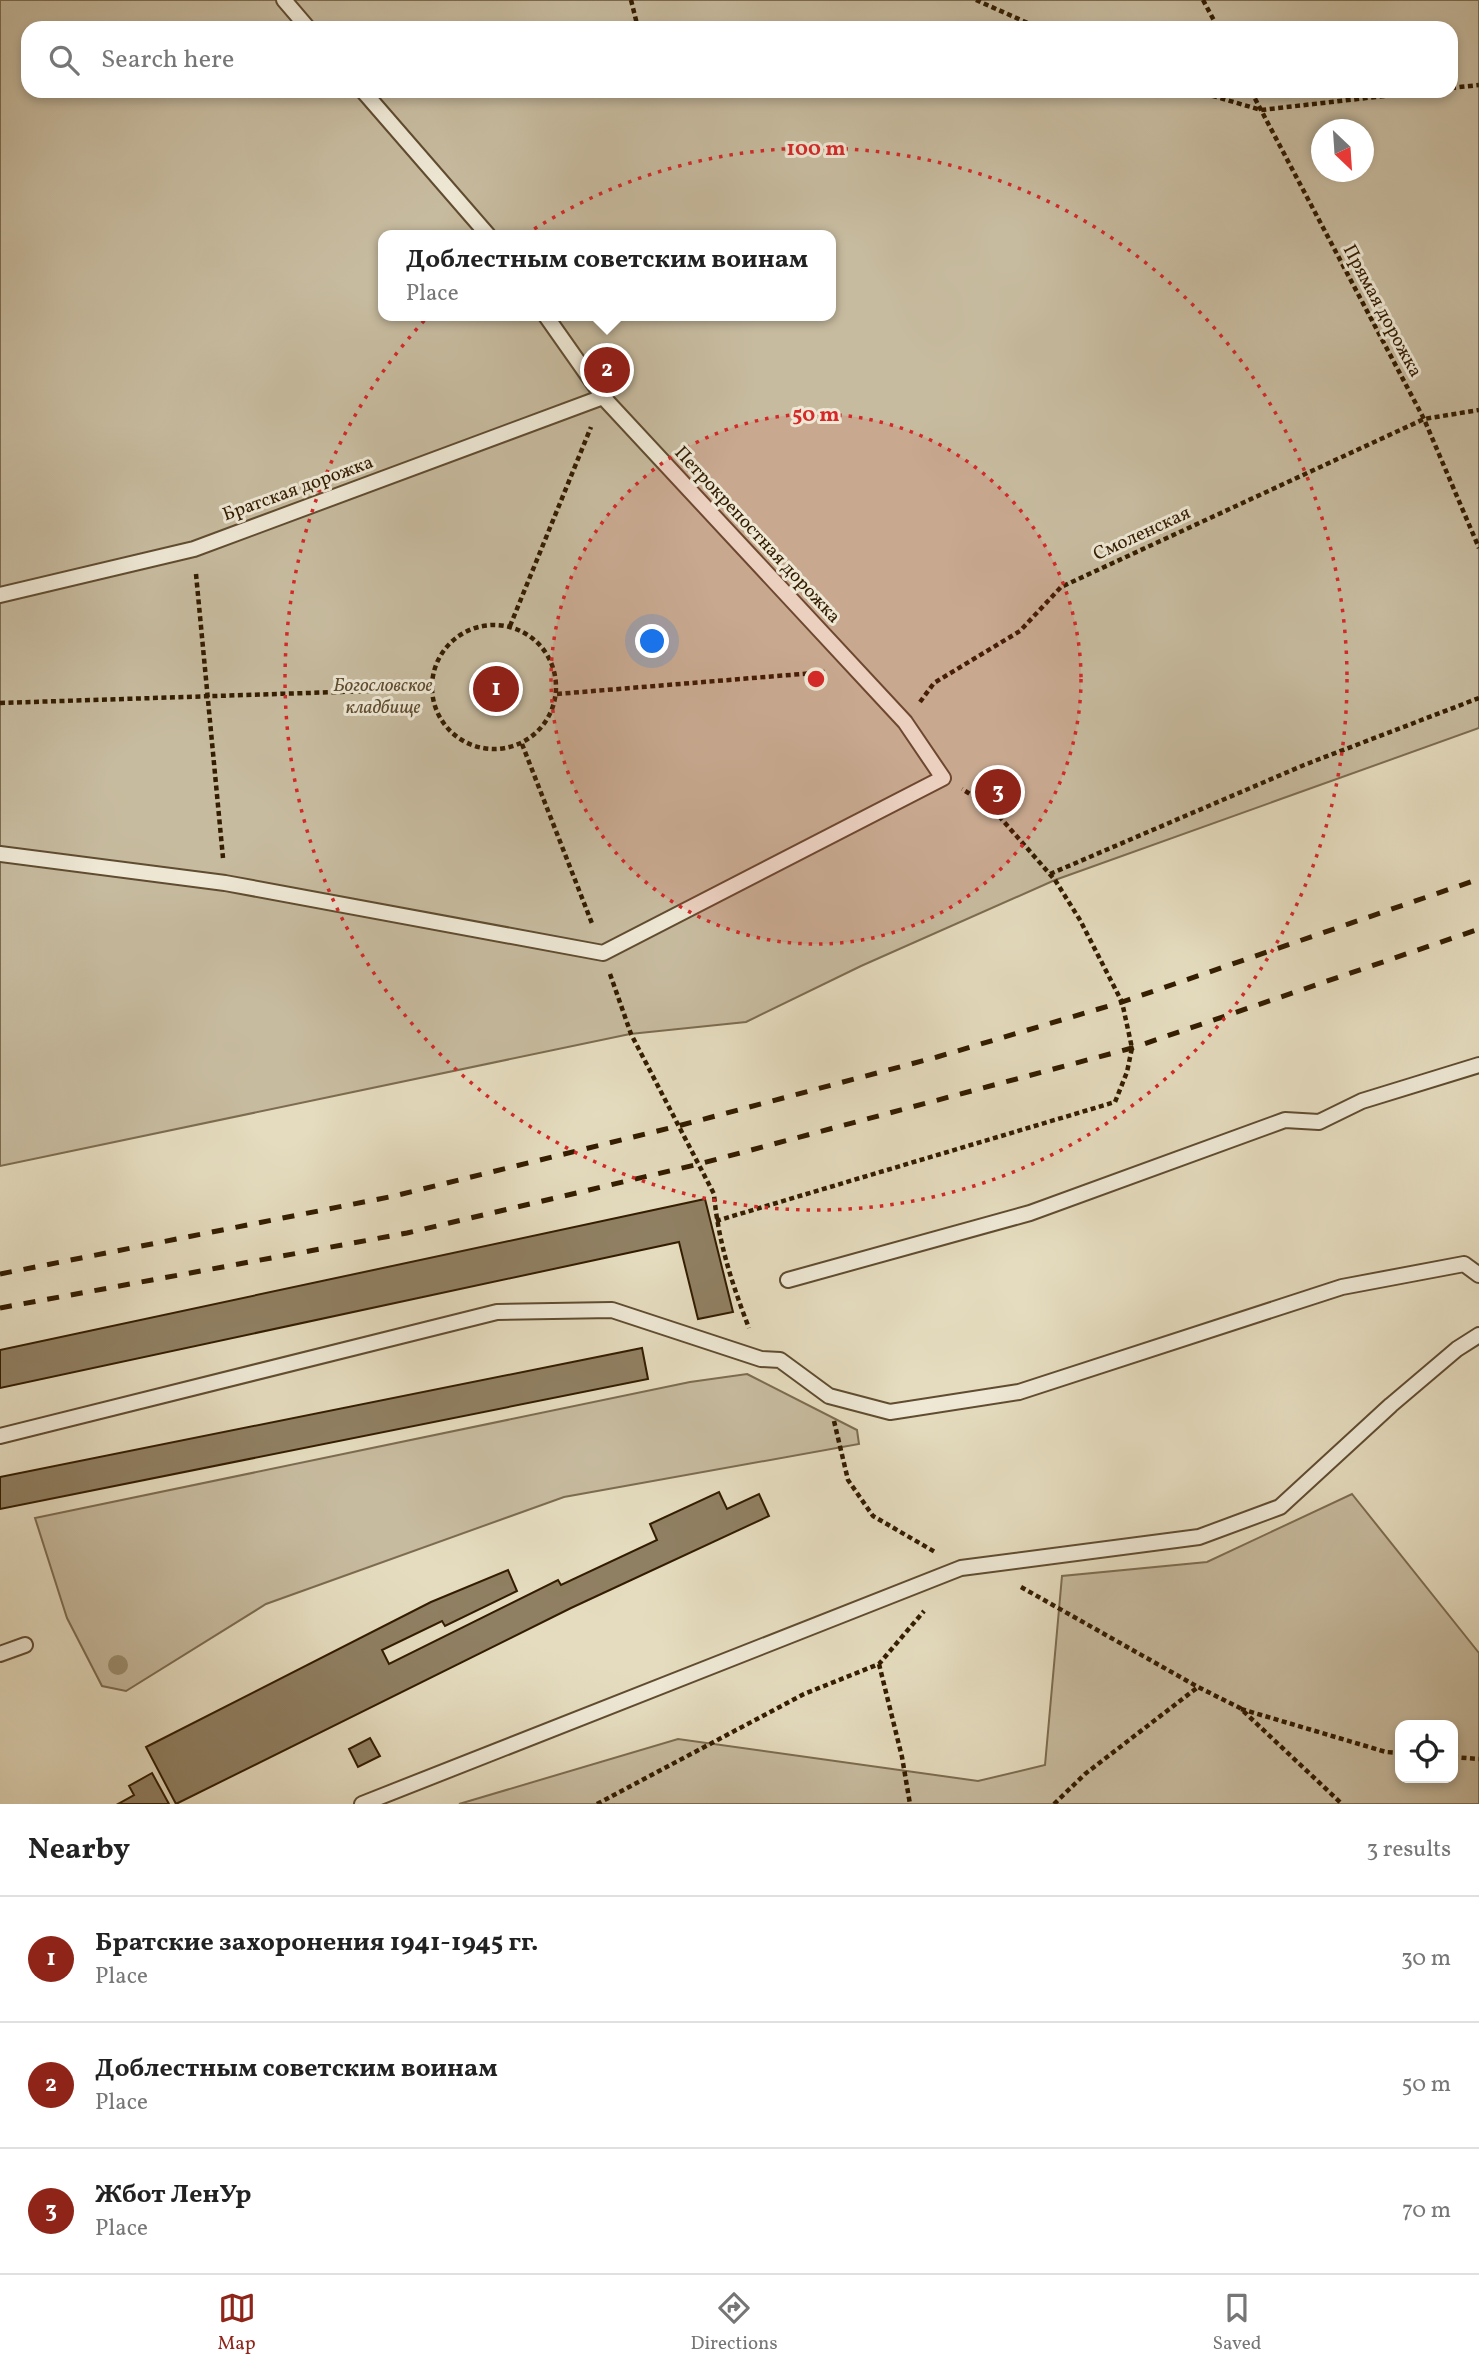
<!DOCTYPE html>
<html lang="en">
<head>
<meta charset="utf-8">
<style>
  body { margin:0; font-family:Vollkorn,serif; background:#f2f2f2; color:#222 }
  .controls { position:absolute; right:21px; bottom:21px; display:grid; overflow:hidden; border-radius:14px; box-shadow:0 4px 10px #0003 }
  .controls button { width:63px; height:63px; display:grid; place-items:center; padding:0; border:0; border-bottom:2px solid #e0e0e0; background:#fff; color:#222; font:35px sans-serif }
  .compass { position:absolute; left:1311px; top:119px; width:63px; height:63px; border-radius:50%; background:#fff; box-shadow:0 4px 10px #0003; rotate:155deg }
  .you { position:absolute; left:653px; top:642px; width:24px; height:24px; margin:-18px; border:5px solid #fff; border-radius:50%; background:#1a73e8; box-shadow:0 0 0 10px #1a73e833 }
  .badge { display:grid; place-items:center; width:46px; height:46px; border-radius:50%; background:#8f2418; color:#fff; font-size:23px; font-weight:700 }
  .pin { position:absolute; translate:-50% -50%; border:4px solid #fff; box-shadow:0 2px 7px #0006 }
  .popup { position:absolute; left:378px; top:230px; width:458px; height:91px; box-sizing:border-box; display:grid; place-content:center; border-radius:14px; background:#fff; filter:drop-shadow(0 2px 5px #0005); font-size:23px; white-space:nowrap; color:#767676 }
  .popup b { font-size:26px; color:#222 }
  .popup::after { content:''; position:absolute; left:50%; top:100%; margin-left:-14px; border:14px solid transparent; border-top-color:#fff }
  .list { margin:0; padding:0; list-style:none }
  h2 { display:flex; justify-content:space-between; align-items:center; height:91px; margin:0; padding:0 28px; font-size:30px }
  h2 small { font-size:23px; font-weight:400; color:#767676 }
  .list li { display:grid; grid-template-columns:46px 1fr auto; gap:21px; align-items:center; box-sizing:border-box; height:126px; padding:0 28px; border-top:2px solid #e0e0e0 }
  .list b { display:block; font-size:26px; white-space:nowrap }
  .list p { margin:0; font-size:23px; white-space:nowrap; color:#767676 }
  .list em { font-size:23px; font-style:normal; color:#767676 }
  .icon { flex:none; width:38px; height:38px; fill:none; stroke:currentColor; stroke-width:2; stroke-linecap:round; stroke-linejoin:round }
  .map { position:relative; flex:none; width:1479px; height:1804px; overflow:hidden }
  .search { position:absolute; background:#fff; box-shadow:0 4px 10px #0003; left:21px; right:21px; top:21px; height:77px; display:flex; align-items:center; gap:18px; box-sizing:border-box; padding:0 24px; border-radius:21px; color:#767676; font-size:26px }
  .sheet { height:469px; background:#fff }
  nav { display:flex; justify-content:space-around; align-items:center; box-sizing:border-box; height:98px; border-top:2px solid #e0e0e0; background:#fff; font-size:19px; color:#767676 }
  nav a { display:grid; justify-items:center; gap:4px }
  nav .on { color:#8f2418 }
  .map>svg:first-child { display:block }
  .green { fill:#c7bb9f; stroke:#7d6c50; stroke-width:2; fill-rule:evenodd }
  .building { fill:#908063; stroke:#331c00; stroke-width:2 }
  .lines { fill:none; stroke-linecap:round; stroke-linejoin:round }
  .service-casing { stroke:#604c30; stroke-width:18 }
  .path { stroke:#331c00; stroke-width:4.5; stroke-dasharray:5 3.5; stroke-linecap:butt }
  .service { stroke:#eee8d5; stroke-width:14 }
  .rail { stroke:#331c00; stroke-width:5; stroke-dasharray:12 12; stroke-linecap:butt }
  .tree { fill:#9b8d70 }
  .ring { fill:none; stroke:#d62828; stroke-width:3.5; stroke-dasharray:3.5 7 }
  .labels { text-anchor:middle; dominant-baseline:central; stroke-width:6; stroke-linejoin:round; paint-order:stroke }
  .street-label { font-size:19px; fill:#331c00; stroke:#eee8d5 }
  .park-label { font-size:19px; font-style:italic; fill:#5f4c30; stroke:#eee8d5 }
  .centre { fill:#d62828; stroke:#eee8d5; stroke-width:3.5 }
  .ring-label { font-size:21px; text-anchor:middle; font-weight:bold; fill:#d62828; stroke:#eee8d5; stroke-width:6; stroke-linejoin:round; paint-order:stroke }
</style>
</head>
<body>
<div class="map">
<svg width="1479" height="1804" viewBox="0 0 1479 1804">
  <rect width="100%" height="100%" fill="#e5dcbf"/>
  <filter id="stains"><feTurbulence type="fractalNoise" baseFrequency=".00286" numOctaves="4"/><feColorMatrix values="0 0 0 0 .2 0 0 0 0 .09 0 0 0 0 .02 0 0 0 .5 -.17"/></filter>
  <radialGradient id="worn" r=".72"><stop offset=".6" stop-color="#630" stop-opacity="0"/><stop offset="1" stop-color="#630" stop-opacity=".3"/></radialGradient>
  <path class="green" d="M0,0h1479v728l-424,152 -194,86 -115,56 -116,12 -630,132zM28,28h1423v63h-1423zM1322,130h42v42h-42zM383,235h448v81h-448z
    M747,1374l110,56 2,14 -295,53 -298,107 -140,87 -24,-5 -35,-68 -32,-100 655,-136z
    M1352,1494l127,159v151h-1020l219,-65 300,42 67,-16 17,-189 145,-14zM1400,1725h53v53h-53z"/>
  <path class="building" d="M705,1199l28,113 -35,7 -19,-77 -679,146v-38z
    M642,1348l6,31 -648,130v-32z
    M719,1492l8,17 32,-15 10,22 -198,92 -395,196 -30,-57 285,-145 77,-32 9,21 -72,35 -3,-5 -60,29 7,14 169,-84 3,5 96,-45 -7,-16z
    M370,1738l10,18 -22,11 -9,-18z
    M152,1773l17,31h-51l16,-9 -5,-9z"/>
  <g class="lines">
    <g class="service-casing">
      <path id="service" d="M284,0l24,28
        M363,91l125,144
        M0,595l194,-46 409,-152
        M0,854l225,29 378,70 340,-175 -38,-56 -302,-325 -57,-81
        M788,1280l242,-67 255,-93 34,2 43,-21 117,-36
        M0,1436l497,-124 115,-2 149,49 19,1 49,36 61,16 129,-20 323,-105 122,-23 15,11
        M0,1654l25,-9
        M362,1804l599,-236 238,-31 81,-30 111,-102 66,-56 22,-14"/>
    </g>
    <path class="path" d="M631,0l7,28
      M976,0l63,28
      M1203,0l15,28
      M1451,88l28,-3
      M1196,91l65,19 167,-19
      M1251,91l173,328 55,129
      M196,574l27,284
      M432 687a62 62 0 1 1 124 0a62 62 0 1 1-124 0Z
      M510,626l81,-199
      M557,694l269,-22
      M920,702l14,-19 86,-52 41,-44 363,-168 55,-9
      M0,703l430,-14
      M522,744l71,182
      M1050,874l254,-109 175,-67
      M610,974l21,60 83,160c4,47 18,90 35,134
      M716,1221l399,-119 12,-30 5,-24 -10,-46 -42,-82 -25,-40 -64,-73 -29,-18
      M834,1421l14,59 25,36 62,36
      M1021,1587l177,100 42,21 102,96
      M879,1664l23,93 8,47
      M1241,1709l145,43 14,1
      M1453,1757l26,2
      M597,1804l207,-110 75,-30 45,-53
      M1054,1804l31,-30 113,-87"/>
    <use href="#service" class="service"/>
    <path class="rail" d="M0,1274l394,-78 284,-70 259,-69 185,-55 357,-123
      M0,1308l407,-75 292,-69 433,-116 347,-119"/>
  </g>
  <circle class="tree" cx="118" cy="1665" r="10"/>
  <circle cx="816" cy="679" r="265" fill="#d62828" fill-opacity=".12"/>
  <g class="ring">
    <circle cx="816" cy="679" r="265"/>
    <circle cx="816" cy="679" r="531"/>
  </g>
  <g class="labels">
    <g class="street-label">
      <text transform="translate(1382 311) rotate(62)">Прямая дорожка</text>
      <text transform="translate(298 489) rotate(-20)">Братская дорожка</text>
      <text transform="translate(1142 534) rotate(-25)">Смоленская</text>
      <text transform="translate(757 535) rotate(47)">Петрокрепостная дорожка</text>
    </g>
    <g class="park-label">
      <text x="383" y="686">Богословское<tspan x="383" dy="22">кладбище</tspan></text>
    </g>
  </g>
  <circle cx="816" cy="679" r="10" class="centre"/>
  <g class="ring-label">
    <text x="816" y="155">100 m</text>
    <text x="816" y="421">50 m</text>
  </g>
  <rect width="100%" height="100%" filter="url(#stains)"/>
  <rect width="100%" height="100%" fill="url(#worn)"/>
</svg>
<div class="controls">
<button><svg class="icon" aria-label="locate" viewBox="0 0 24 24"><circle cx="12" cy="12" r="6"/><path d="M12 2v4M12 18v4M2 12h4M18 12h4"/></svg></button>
</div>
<svg class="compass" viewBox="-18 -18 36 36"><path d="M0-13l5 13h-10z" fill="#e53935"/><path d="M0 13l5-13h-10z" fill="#767676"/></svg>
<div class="you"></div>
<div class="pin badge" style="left:496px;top:689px">1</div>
<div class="pin badge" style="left:607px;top:370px">2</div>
<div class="popup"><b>Доблестным советским воинам</b>Place</div>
<div class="pin badge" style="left:998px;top:792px">3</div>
<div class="search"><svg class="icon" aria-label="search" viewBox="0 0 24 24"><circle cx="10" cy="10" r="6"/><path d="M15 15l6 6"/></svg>Search here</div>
</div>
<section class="sheet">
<h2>Nearby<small>3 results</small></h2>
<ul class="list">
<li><span class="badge">1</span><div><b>Братские захоронения 1941-1945 гг.</b><p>Place</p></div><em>30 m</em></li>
<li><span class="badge">2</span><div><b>Доблестным советским воинам</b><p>Place</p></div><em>50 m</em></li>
<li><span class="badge">3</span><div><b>Жбот ЛенУр</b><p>Place</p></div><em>70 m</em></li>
</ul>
</section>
<nav>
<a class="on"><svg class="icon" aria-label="map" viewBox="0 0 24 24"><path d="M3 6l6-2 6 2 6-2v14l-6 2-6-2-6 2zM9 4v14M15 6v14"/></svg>Map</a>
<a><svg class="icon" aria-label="directions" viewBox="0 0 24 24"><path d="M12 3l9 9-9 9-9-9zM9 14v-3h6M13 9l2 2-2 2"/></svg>Directions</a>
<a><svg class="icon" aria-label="saved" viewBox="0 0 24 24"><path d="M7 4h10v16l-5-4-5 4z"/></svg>Saved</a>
</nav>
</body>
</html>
